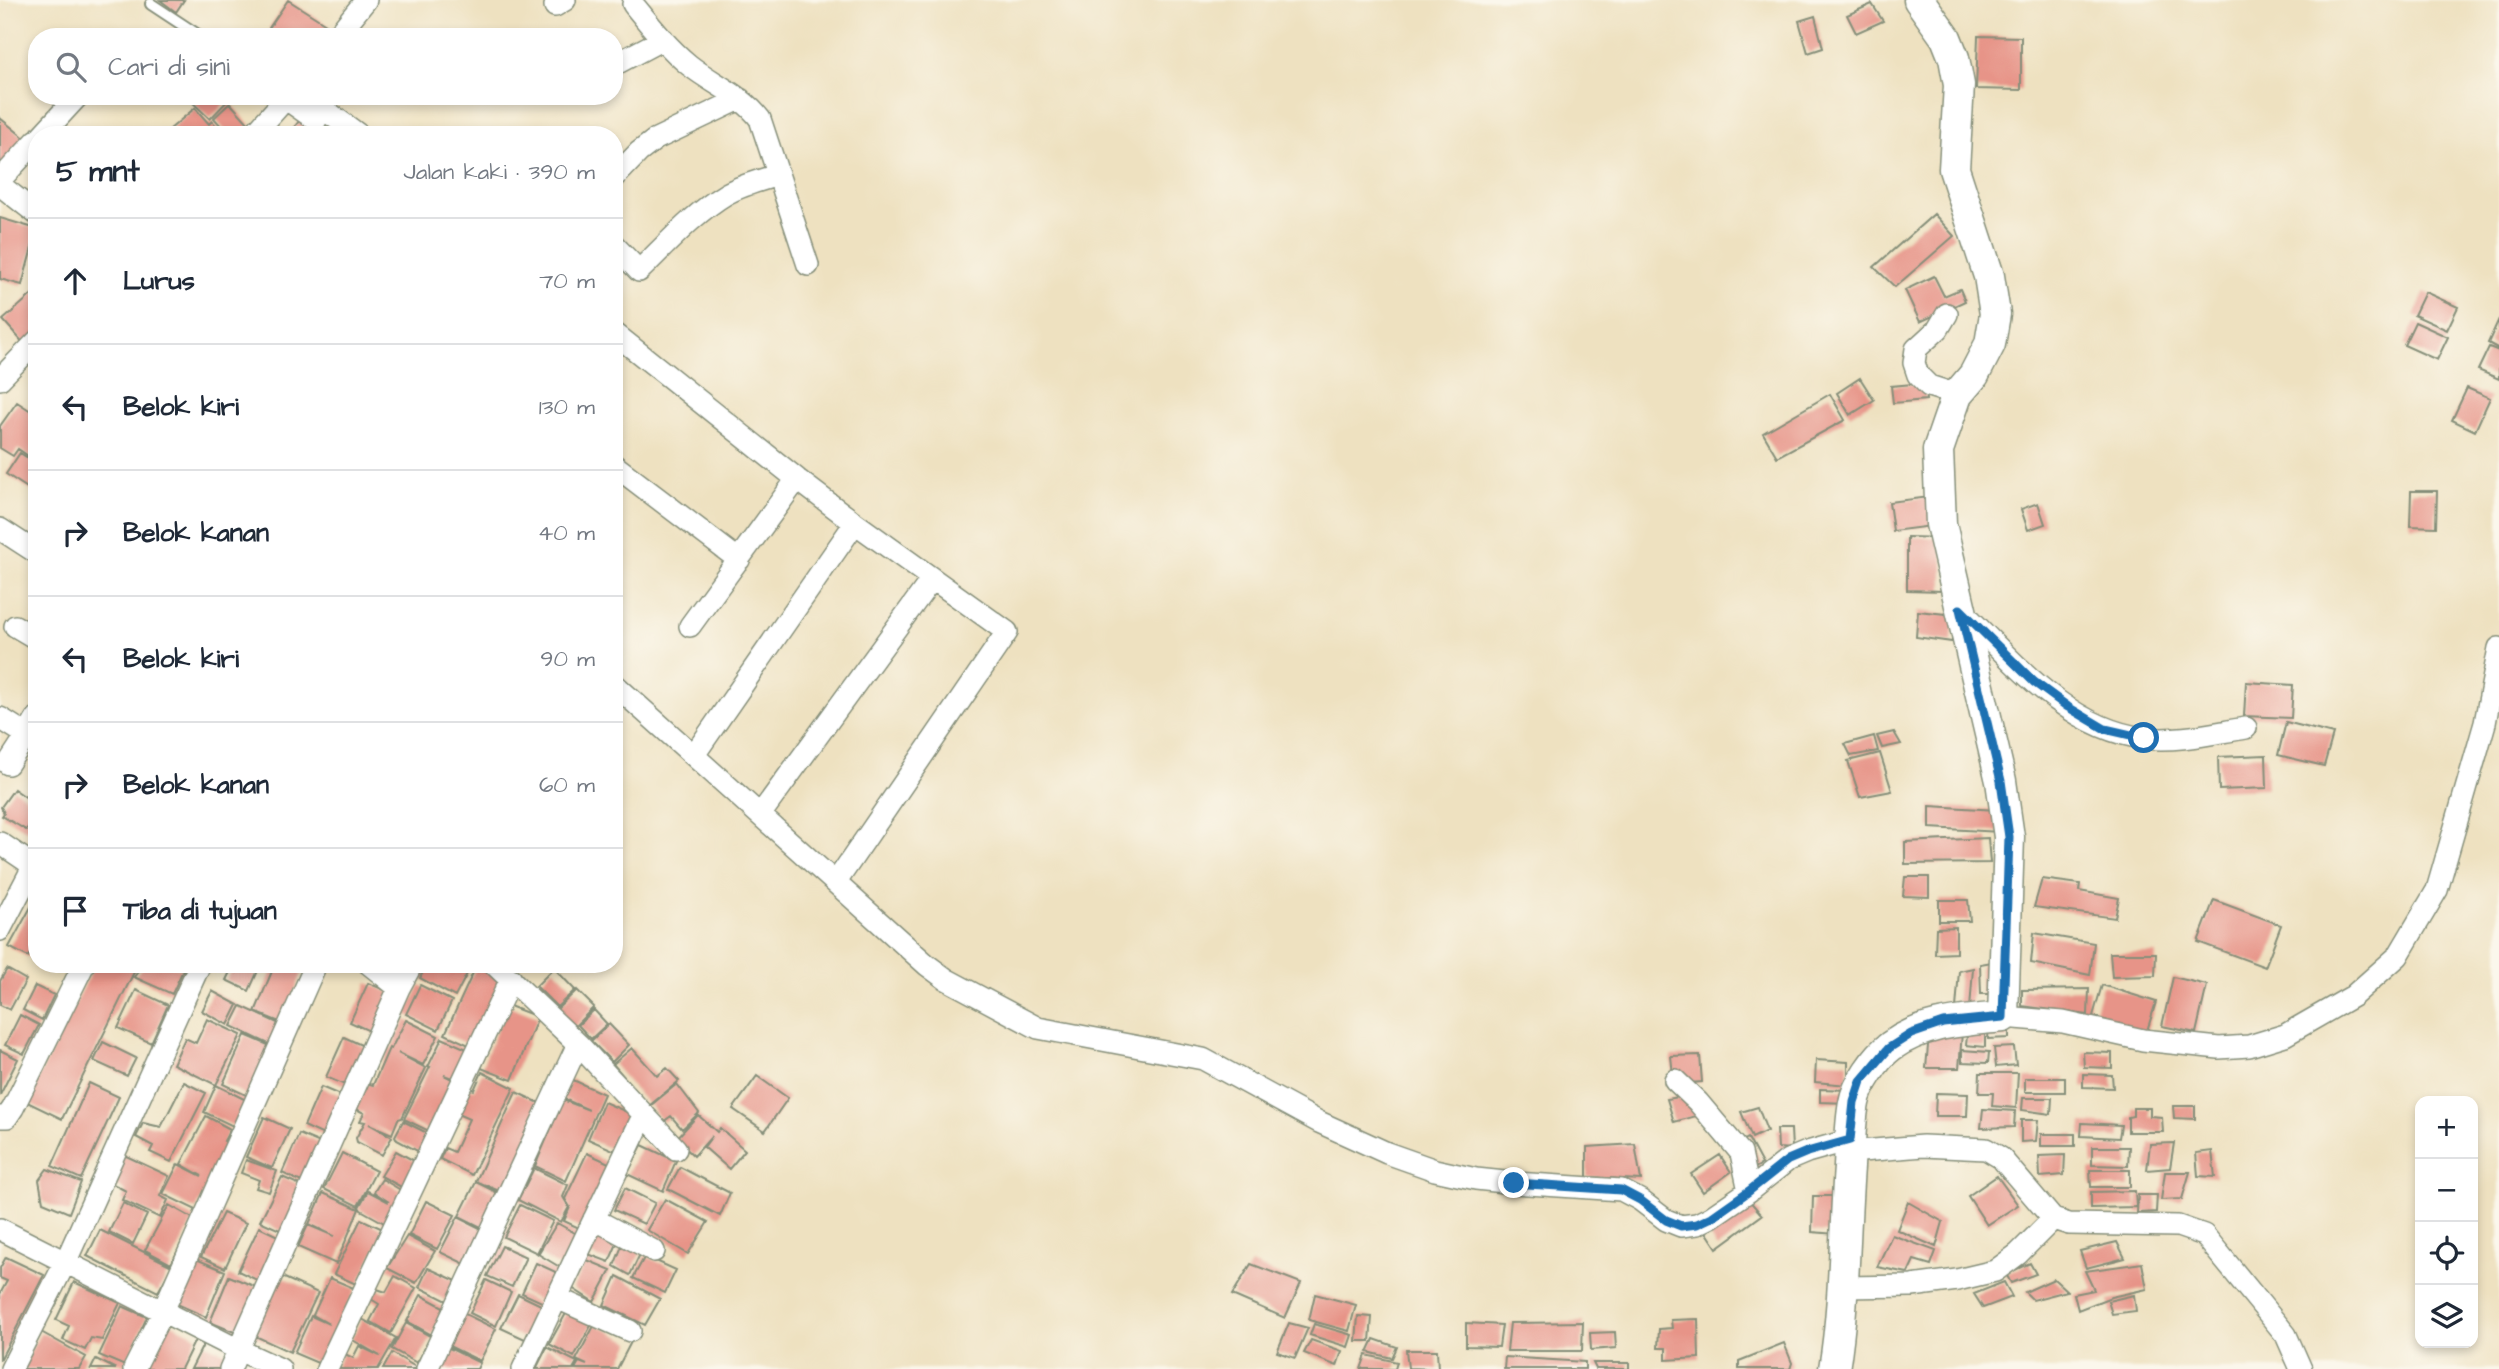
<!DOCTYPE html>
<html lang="id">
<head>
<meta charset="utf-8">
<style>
  body { margin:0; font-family:"Architects Daughter",sans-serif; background:#f6f6f7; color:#1f2937 }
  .controls { position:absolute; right:21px; bottom:21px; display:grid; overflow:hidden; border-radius:14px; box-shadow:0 4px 10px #0003 }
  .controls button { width:63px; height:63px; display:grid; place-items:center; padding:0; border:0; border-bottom:2px solid #e0e1e3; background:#fff; color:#1f2937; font:35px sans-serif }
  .stop { position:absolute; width:21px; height:21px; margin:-16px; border:5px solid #1f6fb2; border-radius:50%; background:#fff }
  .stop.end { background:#1f6fb2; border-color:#fff; box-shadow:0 2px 7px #0008 }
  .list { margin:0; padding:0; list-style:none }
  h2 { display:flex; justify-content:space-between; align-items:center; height:91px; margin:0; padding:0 28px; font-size:30px }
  h2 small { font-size:23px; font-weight:400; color:#747a83 }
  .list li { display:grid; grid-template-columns:46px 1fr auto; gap:21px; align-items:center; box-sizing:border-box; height:126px; padding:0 28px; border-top:2px solid #e0e1e3 }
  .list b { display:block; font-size:26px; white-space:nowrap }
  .list em { font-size:23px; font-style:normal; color:#747a83 }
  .icon { flex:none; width:38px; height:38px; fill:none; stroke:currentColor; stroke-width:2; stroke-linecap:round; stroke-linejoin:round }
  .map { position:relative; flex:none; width:2499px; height:1369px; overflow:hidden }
  .search { position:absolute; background:#fff; box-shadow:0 4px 10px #0003; left:28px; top:28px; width:595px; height:77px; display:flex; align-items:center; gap:18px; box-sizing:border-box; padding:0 24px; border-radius:28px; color:#747a83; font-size:26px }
  .panel { position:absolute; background:#fff; box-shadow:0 4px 10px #0003; left:28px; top:126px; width:595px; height:847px; border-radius:28px }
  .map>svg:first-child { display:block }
  .building { fill:#e79488 }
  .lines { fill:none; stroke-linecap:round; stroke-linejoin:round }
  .lane-casing { stroke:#868f7a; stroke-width:14 }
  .street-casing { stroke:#868f7a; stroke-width:24 }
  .secondary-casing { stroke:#868f7a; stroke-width:33 }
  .lane { stroke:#fff; stroke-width:10 }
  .street { stroke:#fff; stroke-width:21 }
  .secondary { stroke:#fff; stroke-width:30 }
  .route { stroke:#1f6fb2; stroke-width:9 }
</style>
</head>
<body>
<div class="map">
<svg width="2499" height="1369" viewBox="0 0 2499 1369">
  <rect width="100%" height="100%" fill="#fbf7ec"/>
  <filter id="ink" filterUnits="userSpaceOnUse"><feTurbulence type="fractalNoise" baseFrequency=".0143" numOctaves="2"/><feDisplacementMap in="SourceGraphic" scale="14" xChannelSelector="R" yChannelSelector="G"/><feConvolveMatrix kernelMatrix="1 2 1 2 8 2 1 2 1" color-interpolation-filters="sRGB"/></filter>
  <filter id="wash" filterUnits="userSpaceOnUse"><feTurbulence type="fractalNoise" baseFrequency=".00686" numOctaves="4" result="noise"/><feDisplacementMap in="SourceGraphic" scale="28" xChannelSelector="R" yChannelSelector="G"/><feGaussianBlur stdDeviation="1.57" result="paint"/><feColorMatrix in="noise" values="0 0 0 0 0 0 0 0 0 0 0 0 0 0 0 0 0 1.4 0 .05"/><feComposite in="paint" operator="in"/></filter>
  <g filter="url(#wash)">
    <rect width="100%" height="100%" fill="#eee1c0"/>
    <g id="blocks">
      <path class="building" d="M160,0h24l-8,12z
        M288,0l41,26 -7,11h-40l-13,-9z
        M1872,4l11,17 -27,12 -9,-18z
        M1815,16l8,32 -15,5 -9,-32z
        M1978,36l43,1v53l-45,-1z
        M186,96h46l-22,23z
        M230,103l20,22 -10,10h-11l-15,-17z
        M195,108l14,16 3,-3 12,14h-52l-3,-5z
        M303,116l18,14 -4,5 -28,-1z
        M0,118l27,22 -27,32z
        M1934,214l20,22 -59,51 -21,-20z
        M0,218l37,11 -15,56 -22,-6z
        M1934,276l10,20 16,-7 5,12 -45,21 -15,-32z
        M37,290v47l-11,9 -23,-26z
        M2425,292l33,15 -11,23 -33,-15z
        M2499,319v30l-11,-6z
        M2415,322l33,15 -11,23 -33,-15z
        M2489,347l10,4v28l-21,-9z
        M1860,378l14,22 -24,15 -13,-22z
        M1924,383l2,17 -33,3 -2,-17z
        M2467,388l23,10 -15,33 -23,-11z
        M1830,394l15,26 -68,37 -14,-24z
        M17,402l20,13v47l-19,-13 -5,7 -13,-8v-22z
        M20,453l17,11 -2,29 -29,-19z
        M2411,491h26l-1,36 -26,-1z
        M1929,497l3,29 -39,5 -4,-29z
        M2038,503l7,21 -17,6 -7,-21z
        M1907,537l36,1v53l-36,-1z
        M1918,611l36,4 -2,27 -36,-5z
        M2246,682l47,3 -2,33 -47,-2z
        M2286,722l47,12 -9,32 -46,-11z
        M1894,732l7,12 -19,4 -5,-12z
        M1874,736l4,15 -27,5 -6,-12z
        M1880,753l12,38 -32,6 -12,-36z
        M2266,755l1,33 -48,2 -1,-33z
        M14,789l23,16v10l-11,15 -24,-14 2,-3 -3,-6z
        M1930,806l67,4 3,22 -70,-4z
        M1988,838l2,25 -85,1v-22z
        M1905,877h24v20l-26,-1z
        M2042,879l38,5 -1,7 40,7 -4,20 -81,-11z
        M37,896v46l-9,15 -19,-10z
        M1939,900h29l2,21h-31z
        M2214,900l67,25 -16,42 -67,-25z
        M1956,927v26l-21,1 1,-26z
        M2034,933l60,10 -4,32 -59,-12z
        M2110,953h46l-1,23 -43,1z
        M1998,961l-1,33h-16l-1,-30z
        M95,964h43l-76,155 -35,-17z
        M144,964h26l13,6 -11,24 -38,-17z
        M234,964h27l-12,27 -23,-11z
        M275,964h31l-24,59 -27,-11z
        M427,964h45l-17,33 -35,-19z
        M477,964h5l19,17 -30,65 -26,-12z
        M554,968l21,22 -18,17 -21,-21z
        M1973,968l-3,41 -14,-1 3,-37z
        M7,969l19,11 -16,30 -10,-5v-24z
        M2173,977l34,8 -11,48 -34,-7z
        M368,983l26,11 -18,40 -26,-12z
        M420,985l32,16 -14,29 -32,-16z
        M2102,985l54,17 -10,32 -53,-18z
        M35,986l19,9 -12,25 -19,-10z
        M2089,989l-1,26 -66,-9v-16z
        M136,990l32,15 -17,38 -33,-15z
        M577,990l17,17 -21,21 -17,-18z
        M212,991l26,14 -10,20 -26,-14z
        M507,1005l31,12 -26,63 -31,-12z
        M241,1006l43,20 -9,21 -44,-21z
        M594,1010l13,14 -16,15 -13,-14z
        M20,1015l19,10 -15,29 -19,-9z
        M207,1019l34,16 -25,50 -43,-21 12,-26 11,5z
        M406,1020l32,16 -15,29 -25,-12 28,15 -24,50 -4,1 -6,15 -23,-10 23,13 -10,18 -25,-13 -1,-4 9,-16 -5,-1 4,-8 -8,-4 11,-26 6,2 16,-37 2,1z
        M609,1024l20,21 -17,17 -21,-21z
        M1989,1026h20v12l-21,1z
        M1968,1028h17v19l-19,-2z
        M1962,1033l-3,35h-33l3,-33z
        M245,1035l30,13 -23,50 -29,-14z
        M344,1037l26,12 -18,39 -26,-11z
        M442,1038l27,12 -14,29 -11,-4 12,6 -25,51 -27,-13 26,-52h-2z
        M103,1042l33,16 -9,18 -33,-15z
        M2014,1047l2,18 -20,2 -2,-19z
        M632,1048l25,28 10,-8 12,13 -30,25 -36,-42z
        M0,1050l18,9 -18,36z
        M1962,1050l27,2 -1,11 -26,-1z
        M2083,1052l29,1v15l-28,-1z
        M1700,1055l2,27 -12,1 -17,-8 -2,-19z
        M1816,1060l32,2v23l-33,-3z
        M482,1072l32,16 -42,87 -32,-16 5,-11 9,4 15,-33 -14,-6 12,-26 7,3z
        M1980,1073h38l-2,35 -24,-2 1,-13h-14z
        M2083,1074l29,1 1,13 -30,-1z
        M757,1076l31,22 -23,33 -32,-22z
        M2025,1078h40v14h-40z
        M571,1079l33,15 -38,87 -31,-15 28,-66 26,10 -27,-12z
        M184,1082l22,11 -35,69 -21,-10 3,-6 -17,-9 7,-14 18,4z
        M89,1083l30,14 -38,82 -29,-13z
        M677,1084l22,29 -17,16 -11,-13 -8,6 -13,-16z
        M216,1085l32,16 -13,26 -31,-15z
        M321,1087l26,11 -17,40 -26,-12z
        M1820,1089l30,1 -1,13 -29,-1z
        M516,1092l30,14 -40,88 -30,-13z
        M1936,1093l32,1 -1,22h-32z
        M1679,1097l24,17 -29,8 -7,-23z
        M2023,1098h29l-1,16 -29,-4z
        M604,1102l32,14 -16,37 -32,-14z
        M2173,1106h22v13l-21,-1z
        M1758,1107l9,24 -15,7 -11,-26z
        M2133,1108h17v8l12,1 1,15h-35v-15l5,-1z
        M1983,1109l32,2 -1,16 -33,1z
        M698,1115l19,17 3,-4 25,22 -16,19 -25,-22 8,-11 -18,20 -18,-17z
        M206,1116l24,13 -6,12 6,2 -34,67 -33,-16 15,-30 24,12 -21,-12z
        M264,1117l26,12 -18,39 -26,-11z
        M2021,1120h17l-2,21 -15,1z
        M403,1121l28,14 -10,18 -24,-13 -2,-4z
        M2082,1123l39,2 -2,13 -38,-2z
        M1777,1129h14l1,20 -14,-1z
        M299,1134l26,11 -17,40 -26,-12z
        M2041,1134h34v12h-34z
        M1748,1138l14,26 -9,5 -14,-26z
        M2174,1143l-4,25 -23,2 3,-26z
        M1635,1144l6,36 -54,-3v-30z
        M642,1145l34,16 -13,30 -36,-17z
        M2092,1147h37l-1,19 -36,-1z
        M396,1151l24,13 -15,25 -24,-13z
        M2212,1151l3,26 -17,-1 -2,-23z
        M342,1153l34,18 -18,35 -34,-17z
        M587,1153l24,11 -30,65 -17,-8 6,-14 -5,-8z
        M124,1155l45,21 -9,20 8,4 -8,18 -38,-18 4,-9 -15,-8z
        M1720,1155l11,17 -28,20 -12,-18z
        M2065,1155l-1,20 -24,2 -1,-21z
        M246,1160l31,11 -8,21 -13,-4 3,-8 -18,-7z
        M680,1167l50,26 -10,23 -52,-27z
        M534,1168l34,17 -5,12 6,10 -8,15 -43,-22z
        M47,1169l34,13 -12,31 -26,-11 -4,-22z
        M2090,1170h40v17h-39z
        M2165,1172h25l-8,27 -21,1z
        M1997,1176l21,29 -31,20 -19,-29z
        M282,1177l23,10 -21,45 -24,-11z
        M382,1179l22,13 -18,32 -25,-14 -2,-3 9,-16 21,11 -15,-10z
        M476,1182l28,14 -17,34 -28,-14z
        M625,1188l30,15 -11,21 -30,-14z
        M2135,1191l1,16 -45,1v-16z
        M323,1193l36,16 -23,55 -38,-17 10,-22 26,11 -25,-12z
        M2138,1195h19l-1,17 -19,1z
        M1813,1196h24l-1,38 -24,-2z
        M665,1199l43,23 -20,32 -41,-24z
        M1748,1199l14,16 -45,33 -12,-18z
        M426,1201l29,14 -18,34 -28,-14z
        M1908,1202l35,20 -7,25 -39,-17z
        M123,1203l24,12 -14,29 -24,-12z
        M169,1205l25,14 -23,45 -26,-14z
        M520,1205l33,16 -16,32 -33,-16z
        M223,1213l23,10 -21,45 -24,-11z
        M458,1217l28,14 -17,35 -29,-14z
        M361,1219l24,11 -27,55 -24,-11z
        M557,1223l25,14 -19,32 -25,-15z
        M259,1227l23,11 -21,44 -23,-11z
        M100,1230l72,36 -14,26 -71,-36z
        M599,1230l20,9 -10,23 -21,-8z
        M1892,1235l44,16 -5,14 -17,-5 -6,13 -31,-6z
        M407,1236l28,15 -19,32 -29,-15z
        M624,1241l17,11 -11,23 -16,-9z
        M2117,1242l8,16 -39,10 -6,-17z
        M502,1246l24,11 -14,30 -25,-11z
        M645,1256l31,14 -11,23 -32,-15z
        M6,1257l38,18 -44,85v-66l7,-13 -7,-3v-10z
        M196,1259l29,12 -19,46 -29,-13z
        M587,1260l24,10 -17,32 -22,-14z
        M536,1263l24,11 -14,30 -24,-11z
        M2030,1263l6,11 -25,9 -5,-9z
        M2142,1263l5,26 -36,8 -33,13 -4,-16 20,-4 -9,-19z
        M1251,1264l50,19 -16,35 -53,-23z
        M428,1268l33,15 -10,20 -32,-16z
        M229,1276l30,12 -20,46 -29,-12z
        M280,1276l38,17 -28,59 -37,-17z
        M395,1276l21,12 -25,45 -21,-12 9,-17 -8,-5 6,-10 9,3z
        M617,1276l43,23 -15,26 -41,-20z
        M330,1278l26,11 -36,75 -26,-11 17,-37 18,8 -16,-9z
        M2054,1279l13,12 -34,9 -8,-8z
        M486,1280l25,12 -15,34 -26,-13z
        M74,1282l46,21 -18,37 -11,-2 -6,12 -22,-10 6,-14 -13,-6z
        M2004,1282l8,15 -29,11 -9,-14z
        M518,1294l25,12 -16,34 -26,-12z
        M1315,1294l41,11 -7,26 -40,-11z
        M421,1295l26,14 -15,26 -25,-14z
        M2134,1295l2,16 -24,3 -4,-13z
        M122,1306l25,11 -22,49 -26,-11z
        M569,1308l25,12 -20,37 -25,-13z
        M463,1313l33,16 -16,32 -33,-16z
        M1358,1316l14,1 -2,24h-14z
        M362,1319l34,19 -18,31h-43l8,-16 10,5 6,-12 21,10 -29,-17z
        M1698,1319l1,39 -33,2v-12h-8l1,-19 13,-1 -1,-8z
        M166,1321l31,15 -16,33h-39z
        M1583,1322l-1,29h-75l3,-28z
        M406,1323l26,14 -15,26 -25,-14z
        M1289,1323l19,5 -13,30 -18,-6z
        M1466,1323l36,2 -3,22 -33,-1z
        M595,1324l36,18 -14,27h-42l4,-7 8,3 -11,-5z
        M1314,1324l38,11 -4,12 -38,-12z
        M41,1332l45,25 -7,12h-58z
        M1615,1332l1,16 -25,2 -1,-17z
        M1374,1339l23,8 -5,11 -24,-6z
        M1311,1340l31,11 -5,15 -33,-13z
        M204,1343l29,13 -6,13h-36z
        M1784,1343l8,20 -2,6h-51v-8z
        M447,1347l33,16 -3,6h-41z
        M547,1347l30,15 -4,7h-37z
        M1406,1350h31l1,19 -30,-1z
        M392,1353l27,16h-36z
        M1366,1355l31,7 -2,7h-34z
        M1505,1357l80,5v7h-81z
        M96,1359l20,10h-25z
        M1593,1363h36v6h-33z"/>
    </g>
  </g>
  <g filter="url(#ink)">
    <use href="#blocks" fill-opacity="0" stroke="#868f7a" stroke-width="2"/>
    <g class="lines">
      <g class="lane-casing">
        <path id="lane" d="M151,4l50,33"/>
      </g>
      <g class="street-casing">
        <path id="street" d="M633,4c17,21 35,44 56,61 24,19 53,30 71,54l48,146
          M555,6l10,-6
          M336,37l30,-37
          M614,65l49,-26
          M306,96l53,39
          M286,99l30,21
          M42,135l36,-39
          M253,135l35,-39
          M614,178l25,-26 17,-13 84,-40
          M0,180l37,-40
          M0,185l37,29
          M614,245l25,26c28,-27 54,-57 87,-77 16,-9 35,-14 52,-19
          M1947,314l-9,15 -22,20 -2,14 4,12 11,11 28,9
          M614,333l183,146
          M0,379l37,-38
          M614,465l125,95
          M0,529l37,24
          M1962,611c51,50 106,118 182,127 34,4 69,-5 102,-10
          M15,626l22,13
          M690,626l107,-147 58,44
          M614,684l313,281 19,14 92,49 165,31 116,63 68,31 48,17 41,9 38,4 107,7 19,10 26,20 15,6 16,-2 14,-7 38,-26 39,-31 19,-8 43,-12
          M0,718l27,17 10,-17
          M694,755l161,-232 152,109 -171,250
          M8,764l19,-29
          M760,815l172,-236
          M0,843l37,25
          M0,930l34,-65
          M369,964l30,24
          M494,964l84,80 98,105
          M2003,1017l60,5 80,18 76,8 30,-2 36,-11 68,-39 45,-40 39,-66 48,-167 14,-75
          M1675,1080l23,22 43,51 8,38
          M0,1117h7l6,-9 71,-144
          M1849,1152l74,-6 63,3 15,9 52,61 16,5 109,2 26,9 82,100 15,34
          M594,1219l60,32
          M0,1229l239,121 41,19
          M1842,1287l70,-1 45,-6 38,-9 23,-17 35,-35
          M557,1298l73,33
          M11,1369l54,-106 135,-299
          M134,1369l29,-58 153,-347
          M230,1369l169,-381 13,-24
          M327,1369l184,-390
          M427,1369l151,-325
          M523,1369l121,-255"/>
      </g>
      <g class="secondary-casing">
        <path id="secondary" d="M1834,1369c11,-67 10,-135 15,-202 1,-21 1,-43 5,-64 3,-18 22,-46 37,-57 33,-24 73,-25 112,-29l6,-180 -8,-56 -60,-257 -3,-74 19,-55 17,-20 16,-31 5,-30 -6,-38 -35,-107 5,-84 -5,-27 -8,-20 -27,-38"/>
      </g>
      <use href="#lane" class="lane"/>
      <use href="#street" class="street"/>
      <use href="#secondary" class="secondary"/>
    </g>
  </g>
  <g class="lines" filter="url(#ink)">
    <path class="route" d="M1514,1183l107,7 19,10 26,20 15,6 16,-2 15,-7 37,-26 39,-31 19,-8 43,-12 4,-38 7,-21 28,-33 22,-14 32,-11 60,-6 6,-180 -8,-56 -41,-172 74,73 34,25 37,22 39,9"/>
  </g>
</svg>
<div class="controls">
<button>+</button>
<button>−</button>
<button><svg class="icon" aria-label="locate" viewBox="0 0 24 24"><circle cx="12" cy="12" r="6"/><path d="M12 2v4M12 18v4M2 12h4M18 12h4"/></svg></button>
<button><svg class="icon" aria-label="layers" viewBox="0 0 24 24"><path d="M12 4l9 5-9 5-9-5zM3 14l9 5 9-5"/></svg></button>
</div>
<div class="stop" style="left:2144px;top:738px"></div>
<div class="stop end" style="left:1514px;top:1183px"></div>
<div class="search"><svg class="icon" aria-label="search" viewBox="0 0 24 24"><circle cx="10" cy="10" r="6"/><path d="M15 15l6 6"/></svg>Cari di sini</div>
<section class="panel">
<h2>5 mnt<small>Jalan kaki · 390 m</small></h2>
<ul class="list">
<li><svg class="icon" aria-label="ahead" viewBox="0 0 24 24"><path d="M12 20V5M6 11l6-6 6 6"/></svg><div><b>Lurus</b></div><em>70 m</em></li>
<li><svg class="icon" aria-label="left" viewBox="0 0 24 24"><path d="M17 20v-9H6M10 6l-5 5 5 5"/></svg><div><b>Belok kiri</b></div><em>130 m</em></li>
<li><svg class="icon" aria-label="right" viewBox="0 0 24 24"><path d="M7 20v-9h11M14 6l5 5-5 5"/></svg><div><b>Belok kanan</b></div><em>40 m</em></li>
<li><svg class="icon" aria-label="left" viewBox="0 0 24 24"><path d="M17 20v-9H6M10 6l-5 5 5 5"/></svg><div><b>Belok kiri</b></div><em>90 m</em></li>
<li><svg class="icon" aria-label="right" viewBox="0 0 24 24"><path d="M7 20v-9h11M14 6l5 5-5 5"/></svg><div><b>Belok kanan</b></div><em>60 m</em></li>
<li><svg class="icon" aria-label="arrive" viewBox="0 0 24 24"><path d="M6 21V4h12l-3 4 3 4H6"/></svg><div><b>Tiba di tujuan</b></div></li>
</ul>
</section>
</div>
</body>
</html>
